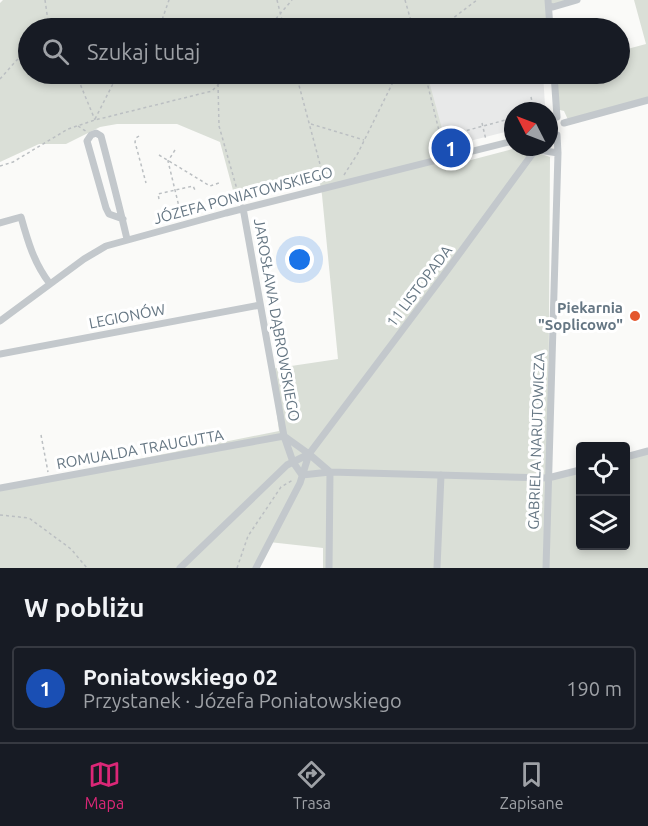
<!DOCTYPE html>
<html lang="pl">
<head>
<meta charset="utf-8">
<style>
  body { margin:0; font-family:Ubuntu,sans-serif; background:#242831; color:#f1f3f6 }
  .controls { position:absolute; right:18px; bottom:18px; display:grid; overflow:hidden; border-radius:6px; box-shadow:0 3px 9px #0003 }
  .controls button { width:54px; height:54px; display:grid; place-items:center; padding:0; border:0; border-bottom:2px solid #363941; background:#171b24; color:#f1f3f6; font:30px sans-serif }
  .compass { position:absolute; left:504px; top:102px; width:54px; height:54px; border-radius:50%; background:#171b24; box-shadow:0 3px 9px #0003; rotate:312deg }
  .you { position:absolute; left:300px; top:260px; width:21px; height:21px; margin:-15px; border:4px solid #fff; border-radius:50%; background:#1a73e8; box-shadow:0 0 0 9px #1a73e833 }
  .badge { display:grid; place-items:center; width:39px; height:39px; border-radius:50%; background:#db2777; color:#fff; font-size:20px; font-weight:700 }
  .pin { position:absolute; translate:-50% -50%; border:3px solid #fff; box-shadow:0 2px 6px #0006 }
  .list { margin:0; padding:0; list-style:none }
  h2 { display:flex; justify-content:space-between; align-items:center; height:78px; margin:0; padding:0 24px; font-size:26px }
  h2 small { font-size:20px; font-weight:400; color:#9ea1a6 }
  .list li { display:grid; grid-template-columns:39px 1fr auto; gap:18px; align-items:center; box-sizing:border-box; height:84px; margin:0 12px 12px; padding:0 12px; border:2px solid #363941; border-radius:6px }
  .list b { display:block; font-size:22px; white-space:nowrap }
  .list p { margin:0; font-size:20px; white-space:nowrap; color:#9ea1a6 }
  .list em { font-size:20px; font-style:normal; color:#9ea1a6 }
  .icon { flex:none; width:33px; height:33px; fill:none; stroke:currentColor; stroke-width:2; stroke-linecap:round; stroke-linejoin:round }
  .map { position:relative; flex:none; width:648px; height:568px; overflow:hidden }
  .search { position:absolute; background:#171b24; box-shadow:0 3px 9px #0003; left:18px; right:18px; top:18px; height:66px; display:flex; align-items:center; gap:15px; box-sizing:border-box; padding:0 21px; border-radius:33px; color:#9ea1a6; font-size:22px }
  .sheet { height:174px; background:#171b24 }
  nav { display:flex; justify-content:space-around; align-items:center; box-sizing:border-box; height:84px; border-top:2px solid #363941; background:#171b24; font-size:16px; color:#9ea1a6 }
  nav a { display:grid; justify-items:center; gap:3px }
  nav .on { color:#db2777 }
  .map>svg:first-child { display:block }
  .built { fill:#e8e9e9 }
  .green { fill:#dadfd7 }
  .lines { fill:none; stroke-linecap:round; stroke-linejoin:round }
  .path { stroke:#bbbfc2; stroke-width:1.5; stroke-dasharray:3 3; stroke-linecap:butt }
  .minor { stroke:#c3c8cc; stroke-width:7 }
  .poi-dot { fill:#e4572e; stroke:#fff; stroke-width:2 }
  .labels { text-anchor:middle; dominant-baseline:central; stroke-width:6; stroke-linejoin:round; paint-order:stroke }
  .street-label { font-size:15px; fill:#657683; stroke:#fff }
  .poi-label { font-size:15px; font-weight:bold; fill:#657683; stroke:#fff; text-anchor:end }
</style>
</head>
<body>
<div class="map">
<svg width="648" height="568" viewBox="0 0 648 568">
  <rect width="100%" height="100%" fill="#fafaf8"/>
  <path class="built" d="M426,74h117l2,31 -5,6h-27v19l-67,17z"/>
  <path class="green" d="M3,0h568l-22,6 1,13 -38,9h-484v46h399l25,91 68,-18h13l5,6 12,4 -2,321 32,-8v76h46v-89l22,-6v117h-325v-20l-54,-6 -13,26h-256v-81l279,-56 -8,-62 67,-10 -16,-164 -4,-23 -84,22 -14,-52 -43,-18h-60l-17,3 -34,17h-27l-39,18v-159z
    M634,0h14v100l-79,22 -5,-11 -8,-2 -2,-35h66v-23l26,-7z"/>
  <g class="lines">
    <path class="path" d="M45,0l3,21 4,7
      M277,0l7,28
      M405,0l8,28
      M43,28l5,-6
      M154,28l8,-8 7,-20
      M268,28l24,-28
      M440,28l37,-28
      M76,74l19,46
      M296,74l29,109
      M425,74l19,77
      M0,79l15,-17 13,-13
      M218,84l1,42 21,74
      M531,97l3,14
      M95,119l23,-45
      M482,123l4,17
      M311,124l53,16
      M78,126l9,6
      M461,132l52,-14
      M139,136l-3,2 -1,4 11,41
      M175,150l-7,11 13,54
      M159,155l51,31 9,-3
      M0,166l13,-4 55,-33 27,-9 117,-29 16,-17
      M344,175l14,-22 39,-79
      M159,199l-1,-5 35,-8 2,4
      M41,435l7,37
      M0,515l29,3 42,31 16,19
      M237,568l11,-32 33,-49 12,-7"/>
    <path class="minor" d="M548,0l2,28
      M549,6l4,1 24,-7
      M554,74l3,43
      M564,123l84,-23
      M243,208l41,228 9,26 9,13
      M123,219l-14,-5 -3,-6 -19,-67 4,-6 5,-2 5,3c9,34 18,69 26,103
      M0,223l21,-6c7,25 13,46 29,67
      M0,321l84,-62 22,-13 120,-33 287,-72
      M0,354l260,-49
      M626,457l22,-6
      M302,475l28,-3 218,6 32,-8
      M0,488l284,-52 25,18 21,18
      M180,568l107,-103 22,-11
      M256,568l44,-85 9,-29 134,-178 90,-123 6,-3 19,3
      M329,568l1,-96
      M437,568l4,-93
      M546,568l12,-415 -1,-18"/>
  </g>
  <circle class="poi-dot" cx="635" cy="316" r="6"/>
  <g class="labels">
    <g class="street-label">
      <text transform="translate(243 195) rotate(-15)">JÓZEFA PONIATOWSKIEGO</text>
      <text transform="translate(419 286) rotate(-53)">11 LISTOPADA</text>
      <text transform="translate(127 316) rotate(-11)">LEGIONÓW</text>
      <text transform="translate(277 320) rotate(80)">JAROSŁAWA DĄBROWSKIEGO</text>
      <text transform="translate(536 441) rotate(-88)">GABRIELA NARUTOWICZA</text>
      <text transform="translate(140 449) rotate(-10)">ROMUALDA TRAUGUTTA</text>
    </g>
    <g class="poi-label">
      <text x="623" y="307">Piekarnia<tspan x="623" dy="17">"Soplicowo"</tspan></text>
    </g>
  </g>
</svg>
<div class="controls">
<button><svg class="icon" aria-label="locate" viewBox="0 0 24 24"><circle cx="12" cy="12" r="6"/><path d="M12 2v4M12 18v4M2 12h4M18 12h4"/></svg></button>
<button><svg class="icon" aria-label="layers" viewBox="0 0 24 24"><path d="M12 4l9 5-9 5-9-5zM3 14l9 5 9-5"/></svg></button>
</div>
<svg class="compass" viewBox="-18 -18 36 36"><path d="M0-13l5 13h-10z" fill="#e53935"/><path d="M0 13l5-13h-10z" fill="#9ea1a6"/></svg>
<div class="you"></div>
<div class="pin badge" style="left:451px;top:148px;background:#1a4fb4">1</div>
<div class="search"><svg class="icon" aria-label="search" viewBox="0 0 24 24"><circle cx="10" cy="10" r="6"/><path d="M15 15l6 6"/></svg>Szukaj tutaj</div>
</div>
<section class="sheet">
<h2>W pobliżu<small></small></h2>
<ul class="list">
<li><span class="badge" style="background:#1a4fb4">1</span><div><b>Poniatowskiego 02</b><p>Przystanek · Józefa Poniatowskiego</p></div><em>190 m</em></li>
</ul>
</section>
<nav>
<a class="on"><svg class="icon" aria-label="map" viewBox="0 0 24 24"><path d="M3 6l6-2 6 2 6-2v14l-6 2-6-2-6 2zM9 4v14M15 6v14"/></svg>Mapa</a>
<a><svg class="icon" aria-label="directions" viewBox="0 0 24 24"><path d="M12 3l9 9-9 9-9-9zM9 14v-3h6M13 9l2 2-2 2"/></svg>Trasa</a>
<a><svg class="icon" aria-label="saved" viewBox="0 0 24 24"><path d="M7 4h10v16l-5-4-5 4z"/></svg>Zapisane</a>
</nav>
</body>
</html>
